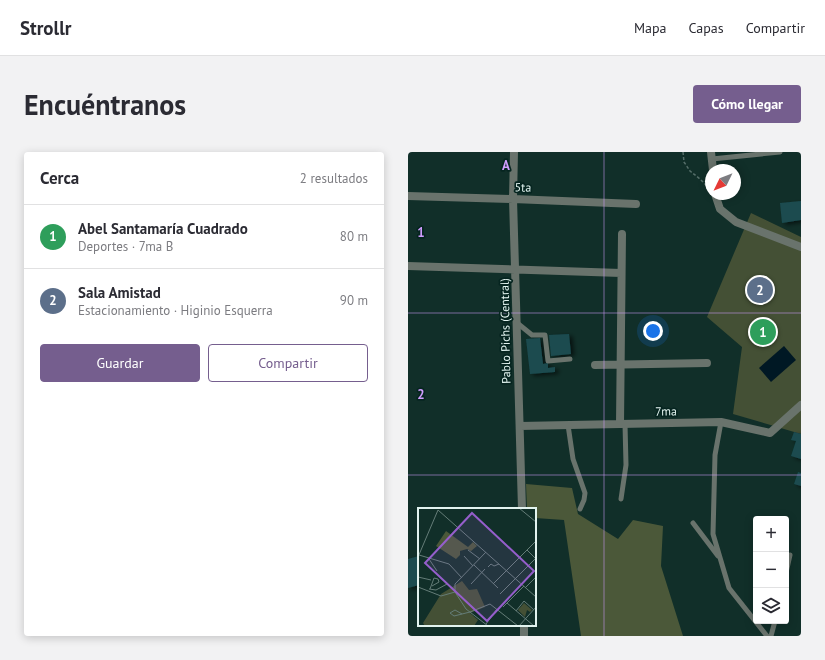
<!DOCTYPE html>
<html lang="es">
<head>
<meta charset="utf-8">
<style>
  body { margin:0; font-family:"PT Sans",sans-serif; background:#f2f2f3; color:#2b2b33 }
  .controls { position:absolute; right:12px; bottom:12px; display:grid; overflow:hidden; border-radius:4px; box-shadow:0 2px 10px #0003 }
  .controls button { width:36px; height:36px; display:grid; place-items:center; padding:0; border:0; border-bottom:1px solid #e1e1e2; background:#fff; color:#2b2b33; font:20px sans-serif }
  .compass { position:absolute; left:297px; top:12px; width:36px; height:36px; border-radius:50%; background:#fff; box-shadow:0 2px 10px #0003; rotate:227deg }
  .you { position:absolute; left:245px; top:179px; width:14px; height:14px; margin:-10px; border:3px solid #fff; border-radius:50%; background:#1a73e8; box-shadow:0 0 0 6px #1a73e833 }
  .badge { display:grid; place-items:center; width:26px; height:26px; border-radius:50%; background:#755e8e; color:#fff; font-size:13px; font-weight:700 }
  .pin { position:absolute; translate:-50% -50%; border:2px solid #fff; box-shadow:0 1px 4px #0006 }
  .list { margin:0; padding:0; list-style:none }
  h2 { display:flex; justify-content:space-between; align-items:center; height:52px; margin:0; padding:0 16px; font-size:17px }
  h2 small { font-size:13px; font-weight:400; color:#7c7c81 }
  .list li { display:grid; grid-template-columns:26px 1fr auto; gap:12px; align-items:center; box-sizing:border-box; height:64px; padding:0 16px; border-top:1px solid #e1e1e2 }
  .list b { display:block; font-size:15px; white-space:nowrap }
  .list p { margin:0; font-size:13px; white-space:nowrap; color:#7c7c81 }
  .list em { font-size:13px; font-style:normal; color:#7c7c81 }
  .actions { display:flex; gap:8px; padding:12px 16px }
  .actions a { flex:1; padding:9px 0; border:1px solid #755e8e; border-radius:4px; text-align:center; font-size:14px; color:#755e8e }
  .actions .main { background:#755e8e; color:#fff }
  .icon { flex:none; width:22px; height:22px; fill:none; stroke:currentColor; stroke-width:2; stroke-linecap:round; stroke-linejoin:round }
  .map { position:relative; flex:none; width:393px; height:484px; overflow:hidden; border-radius:4px }
  header { display:flex; align-items:center; gap:24px; box-sizing:border-box; height:56px; padding:0 20px; background:#fff; border-bottom:1px solid #e1e1e2 }
  header strong { font-size:19px }
  nav { display:flex; gap:22px; margin-inline-start:auto; font-size:14px }
  .intro { display:flex; align-items:center; justify-content:space-between; box-sizing:border-box; height:96px; padding:0 24px }
  h1 { margin:0; font-size:28px }
  .button { padding:10px 18px; border-radius:4px; background:#755e8e; color:#fff; font-size:14px; font-weight:700 }
  main { display:flex; gap:24px; padding:0 24px }
  aside { flex:1; background:#fff; border-radius:4px; box-shadow:0 2px 10px #0003 }
  .map>svg:first-child { display:block }
  .green { fill:#445035 }
  .forest { fill:#4b5839 }
  .water { fill:#001824 }
  .building { fill:#1b4b50; filter:url(#shadow) }
  .lines { fill:none; stroke-linecap:round; stroke-linejoin:round }
  .path { stroke:#556e69; stroke-width:1.5; stroke-dasharray:3 2; stroke-linecap:butt }
  .service { stroke:#69736c; stroke-width:5 }
  .minor { stroke:#69736c; stroke-width:8 }
  .tertiary { stroke:#69736c; stroke-width:8 }
  .grid { fill:none; stroke:#d09dfe; stroke-width:1; stroke-opacity:0.55 }
  .labels { text-anchor:middle; dominant-baseline:central; stroke-width:3.5; stroke-linejoin:round; paint-order:stroke }
  .street-label { font-size:12px; fill:#e2f3ef; stroke:#062520 }
  .inset-road { fill:none; stroke:#657d78; stroke-width:1 }
  .view { fill:#955ecb; fill-opacity:0.15; stroke:#955ecb; stroke-width:2 }
  .inset-edge { fill:none; stroke:#e2f3ef; stroke-width:2 }
  .grid-label { font-size:13px; text-anchor:middle; font-weight:bold; fill:#d09dfe; stroke:#062520; stroke-width:3.5; stroke-linejoin:round; paint-order:stroke }
</style>
</head>
<body>
<header>
<strong>Strollr</strong>
<nav><a>Mapa</a><a>Capas</a><a>Compartir</a></nav>
</header>
<div class="intro"><h1>Encuéntranos</h1><a class="button">Cómo llegar</a></div>
<main>
<aside>
<h2>Cerca<small>2 resultados</small></h2>
<ul class="list">
<li><span class="badge" style="background:#2e9e5b">1</span><div><b>Abel Santamaría Cuadrado</b><p>Deportes · 7ma B</p></div><em>80 m</em></li>
<li><span class="badge" style="background:#5c6f8a">2</span><div><b>Sala Amistad</b><p>Estacionamiento · Higinio Esquerra</p></div><em>90 m</em></li>
</ul>
<div class="actions"><a class="main">Guardar</a><a>Compartir</a></div>
</aside>
<div class="map">
<svg width="393" height="484" viewBox="0 0 393 484">
  <defs>
    <filter id="shadow"><feDropShadow dx="3.5" dy="2" stdDeviation="2" flood-color="#0009"/></filter>
  </defs>
  <rect width="100%" height="100%" fill="#112f29"/>
  <path class="green" d="M343,61l50,24v197l-68,-20 9,-67 -35,-30z"/>
  <path class="forest" d="M118,332l46,4 6,26 40,25 15,-19 30,6 -2,40 22,70h-102l-17,-116 -29,-2v-9h-8z"/>
  <path class="water" d="M376,194l12,14 -25,22 -12,-14z"/>
  <path class="building" d="M393,49v19l-19,3 -2,-20z
    M161,182l2,20 -20,2 -2,-21z
    M132,186l3,26 5,-1v5l7,-1v5l-25,2 -4,-35z
    M386,280l7,2v25l-10,-3 5,-15 -5,-1z
    M390,320l3,1v13l-7,-2z
    M11,404v29l-11,3v-29z"/>
  <g class="lines">
    <path class="path" d="M275,0l1,10 6,9 10,8 9,9"/>
    <path class="service" d="M304,7l68,-7
      M108,170l16,13h13l3,26 22,-2
      M313,270l-6,33 -2,79 16,54 38,48
      M160,273l5,34 12,34 -1,7 -4,9
      M213,347l5,-34 -1,-41
      M285,371l25,33
      M378,421l4,-18
      M363,484l4,-15"/>
    <path class="minor" d="M106,0l-1,47 9,310
      M0,44l105,3 123,5
      M0,114l213,7
      M187,213l112,-2
      M212,272l2,-190
      M112,274l201,-4 49,11 31,-28
      M116,473v11"/>
    <path class="tertiary" d="M303,0l2,18
      M307,42l5,15 16,13 65,25"/>
  </g>
  <path class="grid" d="M196,0v484M0,161h393M0,323h393"/>
  <g class="labels">
    <g class="street-label">
      <text transform="translate(115 35) rotate(2)">5ta</text>
      <text transform="translate(97 179) rotate(-91)">Pablo Pichs (Central)</text>
      <text transform="translate(258 259) rotate(-1)">7ma</text>
    </g>
  </g>
  <g transform="translate(10 356)">
    <rect width="118" height="118" fill="#112f29"/>
    <path d="M44,73l7,9 8,-1 8,18 -15,6 8,7 -4,6h-49l-2,-3 18,-29zM106,95l8,7 -2,2 -3,-2 -2,7 -7,-7z" fill="#445035"/>
    <path d="M28,23l22,16 5,-5 4,4 -6,5 -4,-2 -7,2v4l-4,4 -20,-13z" fill="#4b5839"/>
    <path class="inset-road" d="M101,0l17,14M20,2l98,87M50,42l12,9M109,42l9,9M1,47l30,9 13,14M46,48l9,10M0,49l20,-47M11,51l8,12M56,57l24,23M70,59l3,-3 3,2 5,-2M0,69l13,3M53,76l14,-15M75,76l43,-43M0,79l23,9 14,-4 11,17 22,17M107,80l11,-11M11,81l7,1 11,-6M12,81l4,-11 4,1 1,3 -7,4M37,84v-8l31,-32M82,86l36,-36M89,95l27,23M85,99l21,-21M98,103l8,-10 10,9M44,106l-7,-4 -5,3 4,3 16,-4 20,-8 28,22M68,116l11,-15M101,118l17,-19"/>
    <path class="view" d="M54,5l62,58 -47,50 -62,-58z"/>
    <rect width="118" height="118" class="inset-edge"/>
  </g>
  <g class="grid-label">
    <text x="98" y="18">A</text>
    <text x="13" y="85">1</text>
    <text x="13" y="247">2</text>
  </g>
</svg>
<div class="controls">
<button>+</button>
<button>−</button>
<button><svg class="icon" aria-label="layers" viewBox="0 0 24 24"><path d="M12 4l9 5-9 5-9-5zM3 14l9 5 9-5"/></svg></button>
</div>
<svg class="compass" viewBox="-18 -18 36 36"><path d="M0-13l5 13h-10z" fill="#e53935"/><path d="M0 13l5-13h-10z" fill="#7c7c81"/></svg>
<div class="you"></div>
<div class="pin badge" style="left:355px;top:180px;background:#2e9e5b">1</div>
<div class="pin badge" style="left:352px;top:138px;background:#5c6f8a">2</div>
</div>
</main>
</body>
</html>
